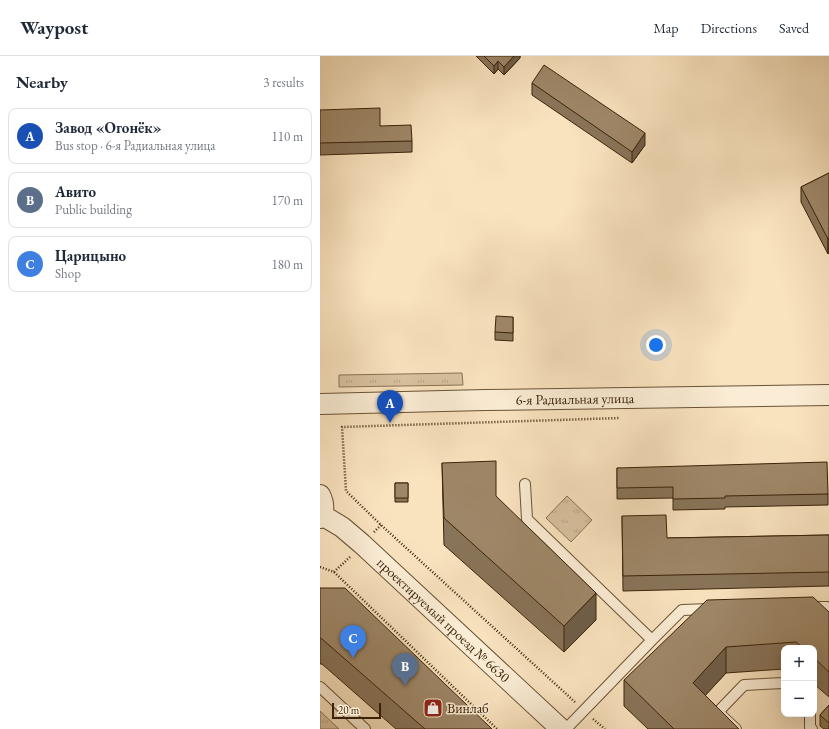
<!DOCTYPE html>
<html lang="en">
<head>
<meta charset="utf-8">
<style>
  body { margin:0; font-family:"EB Garamond",serif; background:#f6f6f7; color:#1f2937 }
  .controls { position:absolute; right:12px; bottom:12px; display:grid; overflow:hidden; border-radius:8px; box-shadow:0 4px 16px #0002 }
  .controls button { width:36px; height:36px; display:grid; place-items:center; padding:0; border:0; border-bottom:1px solid #e0e1e3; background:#fff; color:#1f2937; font:20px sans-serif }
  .scale { position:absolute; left:12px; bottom:10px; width:49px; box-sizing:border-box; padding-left:4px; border:2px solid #3b2309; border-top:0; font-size:11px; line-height:14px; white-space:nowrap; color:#3b2309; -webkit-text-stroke:3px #fbedd5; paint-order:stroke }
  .you { position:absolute; left:336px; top:289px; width:14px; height:14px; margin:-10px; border:3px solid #fff; border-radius:50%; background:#1a73e8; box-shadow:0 0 0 6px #1a73e833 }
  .badge { display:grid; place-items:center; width:26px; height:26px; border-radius:50%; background:#0f766e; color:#fff; font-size:13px; font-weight:700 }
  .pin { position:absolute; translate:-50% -33px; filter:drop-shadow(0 1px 2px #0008) }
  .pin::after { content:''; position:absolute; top:21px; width:14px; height:12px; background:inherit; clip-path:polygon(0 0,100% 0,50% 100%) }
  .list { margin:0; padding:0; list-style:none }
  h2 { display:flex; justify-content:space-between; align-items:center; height:52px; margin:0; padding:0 16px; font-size:17px }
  h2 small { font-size:13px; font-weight:400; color:#747a83 }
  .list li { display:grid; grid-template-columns:26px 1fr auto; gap:12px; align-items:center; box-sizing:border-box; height:56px; margin:0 8px 8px; padding:0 8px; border:1px solid #e0e1e3; border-radius:8px }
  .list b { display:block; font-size:15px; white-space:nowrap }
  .list p { margin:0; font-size:13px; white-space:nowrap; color:#747a83 }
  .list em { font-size:13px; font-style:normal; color:#747a83 }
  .map { position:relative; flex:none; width:509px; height:673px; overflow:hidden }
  header { display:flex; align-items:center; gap:24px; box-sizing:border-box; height:56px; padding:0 20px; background:#fff; border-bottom:1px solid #e0e1e3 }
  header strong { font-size:19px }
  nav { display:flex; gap:22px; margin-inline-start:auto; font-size:14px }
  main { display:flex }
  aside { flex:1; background:#fff }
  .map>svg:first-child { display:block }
  .grass { fill:url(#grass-tufts); stroke:#8a7254 }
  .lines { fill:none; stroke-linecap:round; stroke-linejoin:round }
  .service-casing { stroke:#6a5336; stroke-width:12 }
  .minor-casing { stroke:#6a5336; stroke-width:22 }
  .path { stroke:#3b2309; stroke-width:2.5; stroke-dasharray:1 2; stroke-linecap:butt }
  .service { stroke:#fbedd5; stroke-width:10 }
  .minor { stroke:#fbedd5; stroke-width:20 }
  .wall { fill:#887459; stroke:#3b2309 }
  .shaded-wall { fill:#6f5e49; stroke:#3b2309 }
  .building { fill:#9e8768; stroke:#3b2309 }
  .labels { text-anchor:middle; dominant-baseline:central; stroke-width:3; stroke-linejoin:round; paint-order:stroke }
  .street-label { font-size:14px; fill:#3b2309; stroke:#fbedd5 }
  .poi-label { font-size:14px; fill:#3b2309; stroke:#fbedd5; text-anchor:start }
</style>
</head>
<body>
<header>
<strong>Waypost</strong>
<nav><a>Map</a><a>Directions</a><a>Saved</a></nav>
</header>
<main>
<aside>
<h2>Nearby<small>3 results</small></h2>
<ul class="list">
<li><span class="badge" style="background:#1a4fb4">A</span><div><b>Завод «Огонёк»</b><p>Bus stop · 6-я Радиальная улица</p></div><em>110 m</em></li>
<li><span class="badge" style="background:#5c6f8a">B</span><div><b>Авито</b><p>Public building</p></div><em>170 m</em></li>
<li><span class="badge" style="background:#3f7fe0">C</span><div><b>Царицыно</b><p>Shop</p></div><em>180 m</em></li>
</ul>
</aside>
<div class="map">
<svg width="509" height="673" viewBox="0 0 509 673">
  <defs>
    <pattern id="grass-tufts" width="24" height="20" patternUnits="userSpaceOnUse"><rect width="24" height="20" fill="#d9c2a0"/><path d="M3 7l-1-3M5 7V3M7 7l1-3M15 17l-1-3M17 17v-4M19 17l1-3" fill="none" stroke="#bba688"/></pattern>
  </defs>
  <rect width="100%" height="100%" fill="#f9e3bf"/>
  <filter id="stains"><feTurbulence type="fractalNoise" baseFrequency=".005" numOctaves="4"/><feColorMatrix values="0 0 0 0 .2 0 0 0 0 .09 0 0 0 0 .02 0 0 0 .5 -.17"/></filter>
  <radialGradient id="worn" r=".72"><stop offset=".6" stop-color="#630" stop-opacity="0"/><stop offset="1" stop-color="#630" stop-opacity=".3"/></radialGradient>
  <path class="grass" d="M142,317l1,12 -124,2v-12z
    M247,440l25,24 -21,22 -25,-24z
    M0,655l19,18h-19z"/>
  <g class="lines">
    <g class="service-casing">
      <path id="service" d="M205,428l2,35 125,121 -86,89
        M492,551h15l2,2
        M332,584l30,-30 28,-1
        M0,631l45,42
        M490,658v13l2,2
        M416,673l-18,-17 26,-27 40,-2"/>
    </g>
    <g class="minor-casing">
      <g id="minor">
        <path id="s1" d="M0,348l165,-4 344,-5"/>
        <path d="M0,439c4,8 5,15 0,23"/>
        <path id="s2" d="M2,459l20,12 20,17 199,185"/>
      </g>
    </g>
    <path class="path" d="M54,476l7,-7
      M0,511l14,5 163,157
      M14,516l16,-15
      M255,646l-194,-177 -35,-34 -4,-64 278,-9
      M273,663l12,10"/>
    <use href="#service" class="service"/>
    <use href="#minor" class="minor"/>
  </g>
  <path class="wall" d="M156,0h44v2l-16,17 -6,-6 -4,5z
    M212,27l113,62 -13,18 -100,-68z
    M0,54l60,16 32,15v11l-92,3z
    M509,117l-1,81 -27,-52v-15z
    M193,261v24l-18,-1v-8z
    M122,407l54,33 100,124 -32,32 -120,-107z
    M297,412l211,26v11l-103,2v2l-52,1v-12l-56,1z
    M75,427h13v19h-13z
    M302,460l45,22 162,-3v51l-206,5z
    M0,532l172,141h-96l-74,-65h-2z
    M509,556v85l-15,-13v-36h-30v21l-58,4 -21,22 34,34h-91l-24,-23v-26z
    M509,649v24h-5l-4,-3v-11z"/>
  <path class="shaded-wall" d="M194,0h6v2l-16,17v-8z
    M178,5v8l-4,5v-8z
    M325,77v12l-13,18v-11z
    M509,182v15l-1,1v-15z
    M276,537v27l-32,32v-26z
    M406,591v26l-33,36v-26z"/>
  <path class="building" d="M164,0h30l-10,11 -6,-6 -4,5z
    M224,9l101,68 -13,19 -100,-69z
    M60,52v18l31,-1 1,16 -92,2v-33z
    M509,117v65l-1,1 -27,-52z
    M176,260l17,1v16l-18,-1z
    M176,405v35l100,97 -32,33 -120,-108 -2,-55z
    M507,406l1,32 -103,2v2l-52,1v-12l-56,1v-20z
    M75,427h13v15h-13z
    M346,459l1,23 162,-3v37l-206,4 -1,-60z
    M0,532h25l147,141h-67l-103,-90 -2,-1z
    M493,541l16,15v60l-15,-14v-10h-11l-7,-6 -70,5 -33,36 46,46h-65l-50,-49 83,-80z
    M509,649v18l-9,-8z"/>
  <defs>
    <g id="shop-square" transform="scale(1)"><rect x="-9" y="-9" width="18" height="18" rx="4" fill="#8f2418" stroke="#fbedd5"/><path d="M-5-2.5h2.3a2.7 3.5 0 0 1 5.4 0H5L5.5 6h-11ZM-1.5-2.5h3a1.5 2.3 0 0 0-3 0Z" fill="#fff"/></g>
  </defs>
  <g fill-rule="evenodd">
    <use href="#shop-square" x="113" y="652"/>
  </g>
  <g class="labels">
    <g class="street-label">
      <text stroke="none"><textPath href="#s1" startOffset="255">6-я Радиальная улица</textPath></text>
      <text stroke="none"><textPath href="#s2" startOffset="161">проектируемый проезд № 6630</textPath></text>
    </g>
    <g class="poi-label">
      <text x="127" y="652">Винлаб</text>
    </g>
  </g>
  <rect width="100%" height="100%" filter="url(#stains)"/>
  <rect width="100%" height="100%" fill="url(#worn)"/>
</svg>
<div class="controls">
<button>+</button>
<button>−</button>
</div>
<div class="scale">20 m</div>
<div class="you"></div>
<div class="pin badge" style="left:70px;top:367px;background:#1a4fb4">A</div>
<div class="pin badge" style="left:85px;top:630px;background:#5c6f8a">B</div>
<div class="pin badge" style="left:33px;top:602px;background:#3f7fe0">C</div>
</div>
</main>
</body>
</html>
